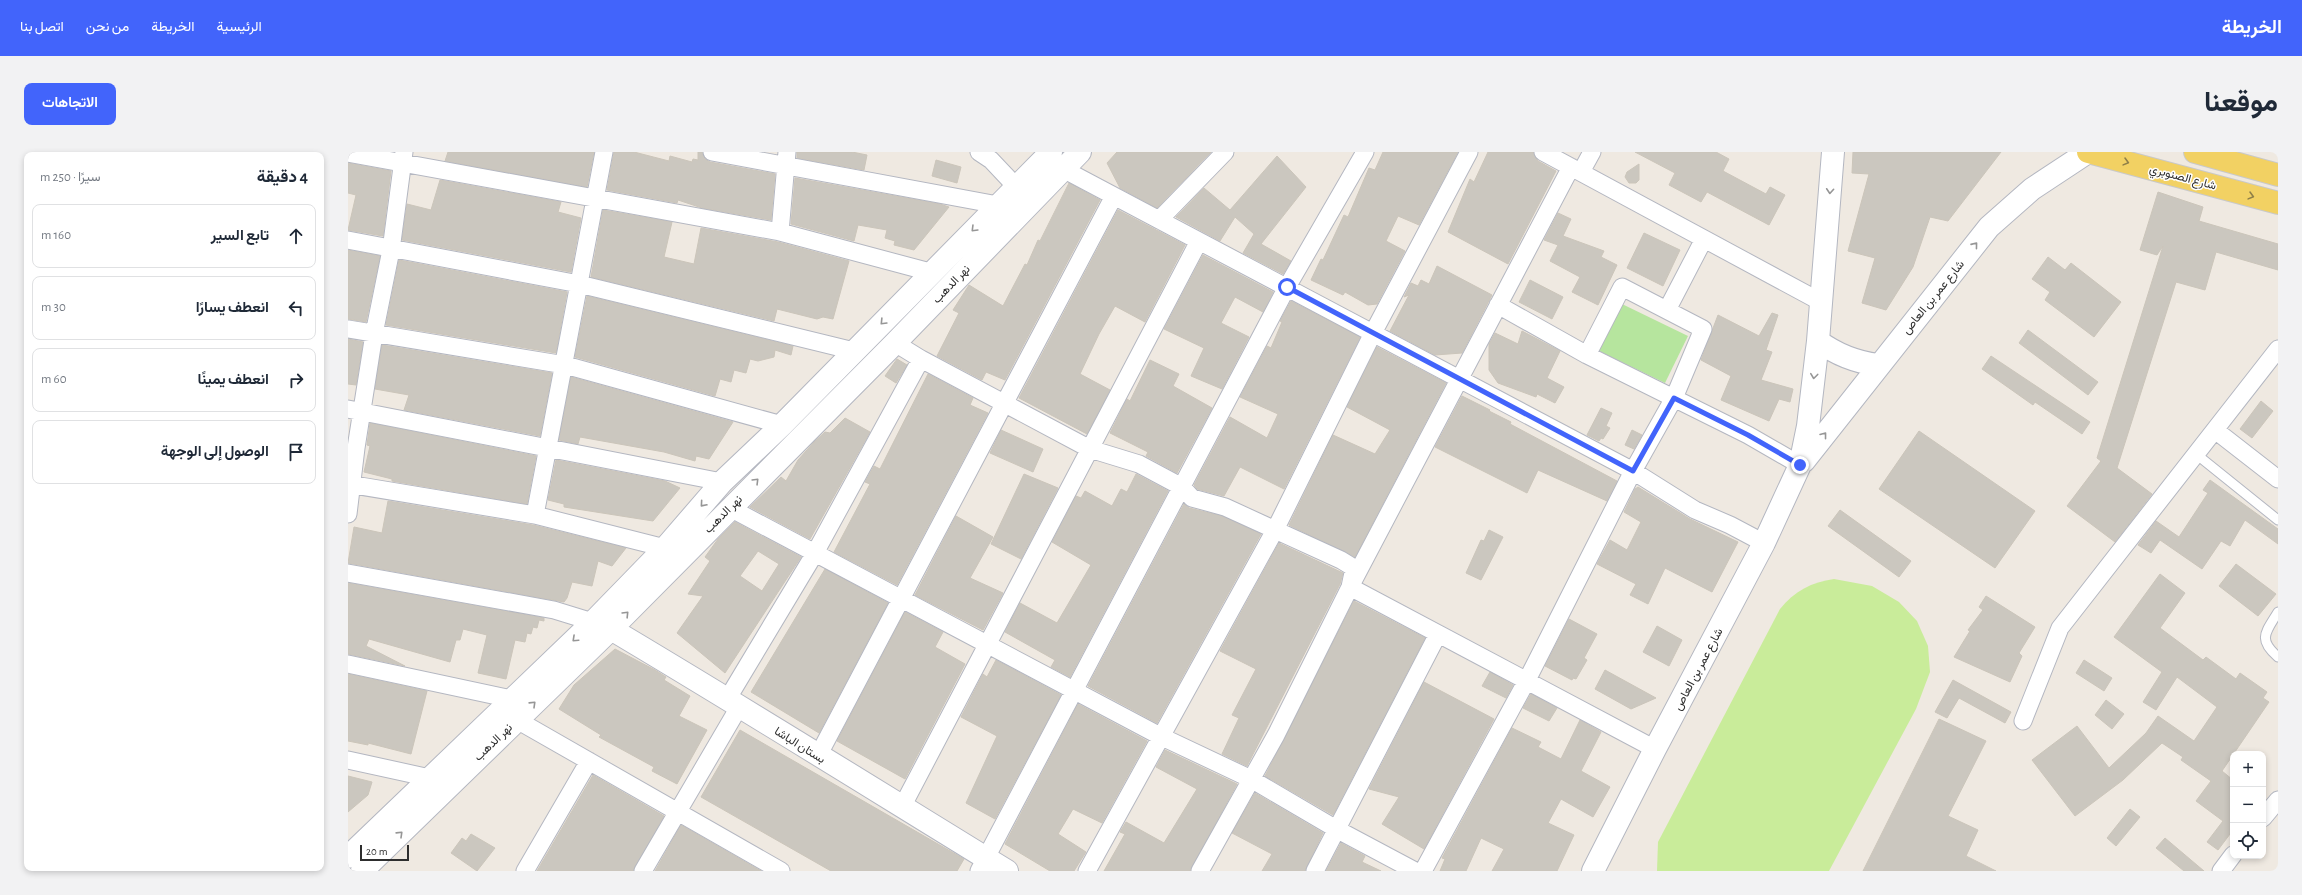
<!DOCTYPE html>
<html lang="ar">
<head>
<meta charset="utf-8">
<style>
  body { margin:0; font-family:"Alegreya Sans",Vazirmatn,sans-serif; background:#f2f2f3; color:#1f2937; direction:rtl }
  .controls { position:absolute; right:12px; bottom:12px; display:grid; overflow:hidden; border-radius:8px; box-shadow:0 2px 6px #0003 }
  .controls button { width:36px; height:36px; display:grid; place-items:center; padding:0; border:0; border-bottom:1px solid #e0e1e3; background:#fff; color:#1f2937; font:20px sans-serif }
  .scale { position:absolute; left:12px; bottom:10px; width:49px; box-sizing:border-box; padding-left:4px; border:2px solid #2e2e2e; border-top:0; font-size:11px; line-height:14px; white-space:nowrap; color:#2e2e2e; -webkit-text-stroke:3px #fff; paint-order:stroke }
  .stop { position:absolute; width:12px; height:12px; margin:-9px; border:3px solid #4264fb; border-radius:50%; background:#fff }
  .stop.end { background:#4264fb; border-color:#fff; box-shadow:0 1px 4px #0008 }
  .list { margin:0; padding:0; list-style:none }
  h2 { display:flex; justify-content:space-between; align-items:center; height:52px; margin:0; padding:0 16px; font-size:17px }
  h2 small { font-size:13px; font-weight:400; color:#747a83 }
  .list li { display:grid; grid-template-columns:26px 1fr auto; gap:12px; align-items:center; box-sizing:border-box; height:64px; margin:0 8px 8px; padding:0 8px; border:1px solid #e0e1e3; border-radius:8px }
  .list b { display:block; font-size:15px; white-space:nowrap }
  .list em { font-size:13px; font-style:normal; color:#747a83 }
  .icon { flex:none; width:22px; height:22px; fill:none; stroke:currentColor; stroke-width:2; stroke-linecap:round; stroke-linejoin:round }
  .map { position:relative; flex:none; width:1930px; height:719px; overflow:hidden; direction:ltr; border-radius:8px }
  header { display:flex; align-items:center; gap:24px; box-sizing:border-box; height:56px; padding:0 20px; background:#4264fb; color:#fff }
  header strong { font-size:19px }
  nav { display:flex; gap:22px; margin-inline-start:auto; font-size:14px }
  .intro { display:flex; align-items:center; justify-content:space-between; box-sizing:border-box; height:96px; padding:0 24px }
  h1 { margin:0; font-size:28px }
  .button { padding:10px 18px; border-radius:8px; background:#4264fb; color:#fff; font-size:14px; font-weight:700 }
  main { display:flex; gap:24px; padding:0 24px }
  aside { flex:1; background:#fff; border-radius:8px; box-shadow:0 2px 6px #0003 }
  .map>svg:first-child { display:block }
  .green { fill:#b6e59e }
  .pitch { fill:#c9ec9a }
  .building { fill:#cbc7bf; stroke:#cbc5ba; fill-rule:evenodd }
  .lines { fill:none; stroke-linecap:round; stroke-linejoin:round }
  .lane-casing { stroke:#b4b7c1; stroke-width:11 }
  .street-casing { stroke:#b4b7c1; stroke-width:19 }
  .secondary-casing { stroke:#b4b7c1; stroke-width:24 }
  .primary-casing { stroke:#c9c9c9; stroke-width:24 }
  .lane { stroke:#fff; stroke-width:9 }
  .street { stroke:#fff; stroke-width:17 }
  .secondary { stroke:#fff; stroke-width:22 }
  .primary { stroke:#f2d163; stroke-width:22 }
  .oneway { stroke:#908048 }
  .oneway2 { stroke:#969696 }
  .route { stroke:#4264fb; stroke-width:5 }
  .labels { text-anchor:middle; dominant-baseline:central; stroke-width:3; stroke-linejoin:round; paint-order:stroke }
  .street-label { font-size:12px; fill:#2e2e2e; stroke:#fff }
</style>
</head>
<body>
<header>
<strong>الخريطة</strong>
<nav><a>الرئيسية</a><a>الخريطة</a><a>من نحن</a><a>اتصل بنا</a></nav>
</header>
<div class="intro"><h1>موقعنا</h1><a class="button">الاتجاهات</a></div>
<main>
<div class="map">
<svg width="1930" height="719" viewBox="0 0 1930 719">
  <rect width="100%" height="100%" fill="#efe9e1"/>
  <path class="green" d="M1274,152l66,32 -23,47 -66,-32z"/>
  <path class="pitch" d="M1486,427l38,7 27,16 18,19 11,25 2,26 -14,37 -87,162h-172l1,-29 122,-233c14,-18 32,-27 54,-30z"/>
  <path class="building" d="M100,0h146l-7,35 -142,-26z
    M266,0h20l35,9 1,-5 22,6 1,-3 5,1v-8h4l3,7 5,3 65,12 -4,46 -69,-12 -24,-8 -1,3 -70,-13z
    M449,0h55l15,3 -3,15 -67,-12z
    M769,0h94l-54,56 -37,-20 -13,-25z
    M1035,0h75l-39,73 -21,-9 -12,25 19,10 -28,53 -9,1 -23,-13 -2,3 -32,-15 10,-21 2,1 21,-45 4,2 21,-49 6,2z
    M1140,0h45l5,9 18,10 -48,93 -60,-32 22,-53 4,3z
    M1287,0h81l13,7 -6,12 43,23 4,-7 15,8 -16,30 -62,-33 -6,10 -32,-17 6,-12z
    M1505,0h148l-53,69 -18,-4 -17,50 -27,43 -24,-7 13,-45 -27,-7 21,-77 -17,-1z
    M929,4l29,31 -45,57 30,17 -8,13 -40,-21 11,-19 -19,-17 -15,24 -44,-24 28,-29 26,22z
    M588,8l25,7 -4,16 -25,-7z
    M0,11l43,8 -8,65 -35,-6 8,-35 -8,-2z
    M1291,12v16l-3,3h-7l-4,-6 2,-5z
    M447,26l145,26 9,3 -35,43 -20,-5 1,-4 -10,-3 2,-8 -29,-5 -4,16 -63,-17z
    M92,28l121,22 -3,10 23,6 -10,54 -169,-32 5,-36 24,6z
    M721,31l31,17 -95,180 -19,-8 -4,8 -45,-24 22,-43 -6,-3 16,-25 34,21 22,-42 2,1 11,-25 2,1z
    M1810,40l45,15 -4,14 79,23v26l-62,-18 -11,38 -29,-8 -59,186 35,26 -37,48 -48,-36 34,-45 -4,-3 66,-212 -6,9 -17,-5z
    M255,58l69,12 -8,35 30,7 7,-36 77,14 71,19 -16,58 -10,-2 -6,2 -40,-10 -3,12 -183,-44z
    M770,58l67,35 -40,77 -30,-16 -16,28 -19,40 30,16 -23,44 -68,-36z
    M1210,61l13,6 -8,17 41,15 -3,6 16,8 -19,40 -26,-13 8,-15 -30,-16 8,-16 -14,-5z
    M1296,81l36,17 -17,36 -36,-18z
    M0,98l32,6 -14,66 -18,-3z
    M855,103l70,37 -10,20 -28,-15 -14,26 28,14 -27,52 -31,-13 13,-28 -40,-19z
    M1700,105l17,13 6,-7 50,39 -27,35 -49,-37 5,-8 -18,-13z
    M51,108l168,32 -11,61 -170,-28z
    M1089,114l55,29 -30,58 -27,2 -45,-24 19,-36 -5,2 7,-14 7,3 3,-6 8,4z
    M1182,128l33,17 -11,22 -33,-17z
    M239,144l206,50 -2,9 -16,-5 -1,7 -16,4 -8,-2 -4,14 -12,-3 -3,12 -11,-3 -5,17 -140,-39z
    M943,149l69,36 -76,152 -44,-22 -16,29 -27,-7 -3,-4 36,-68 37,21 11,-24 -38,-17 27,-51 4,2 11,-26 -2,-1z
    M1424,161l6,2 -12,35 6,2 -11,28 32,9 -3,13 -11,-3 -10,22 -48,-21 10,-24 -30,-16 17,-45 41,21z
    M1680,178l70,52 -10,13 -69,-52z
    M1174,179l38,20 -13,27 17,9 -9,16 -18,-9 -1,3 -38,-14 -9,-13v-26l6,-11 23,11z
    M0,187l15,3 -7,43 -8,-1z
    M34,193l170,28 -12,63 -136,-26 5,-15 -34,-6z
    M1029,195l69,36 -91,174 -66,-32 44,-90 42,19 15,-24 -43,-23z
    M1643,204l99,66 -8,12 -47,-32 -2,3 -51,-36z
    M549,207l10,6 -11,18 -11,-7z
    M802,208l29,14 -6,12 39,22 -35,65 -31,-17 2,-4 -38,-19 17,-34 3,2z
    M580,222l45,24 -3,7 18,8 -91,172 -63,-33 36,-68 -5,-2 9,-16 6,3z
    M223,225l162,45 -24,37 -13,-3 -1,5 -31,-9 -84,-15 -2,7 -19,-4z
    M1114,244l28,14 -1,1 22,11 -1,2 107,57 -10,20 -69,-31 -11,23 -92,-46z
    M1913,249l12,10 -21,27 -12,-9z
    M1253,256l11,5 -6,13 4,2 -7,11 -2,-1 -2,3 -12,-6z
    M497,266l25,14 -60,107 -60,-32 31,-30 5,4 12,-21 16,-18 11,-10 5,1z
    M22,271l166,33 -9,48 -135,-23v-2l-28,-7 6,-26 -3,-1z
    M653,278l42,19 -10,23 -43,-19z
    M1284,278l10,5 -8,14 -9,-4z
    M1571,279l116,80 -40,57 -116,-79z
    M208,308l109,21 15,7 -27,33 -89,-14v-3l-16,-4z
    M676,322l34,14 -37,71 -30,-15z
    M788,322l32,17 -98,186 -19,-10 4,-7 -50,-28 15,-29 37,20 34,-58 -39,-23 24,-46 5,2 4,-7 27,15 9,-17 6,3z
    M1862,328l68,49v15l-33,-24 -15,26 -9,-5 -19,28 -42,-29 -9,13 -13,-8 18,-24 23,16 29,-44 -5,-3z
    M1290,335l52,32 48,23 -26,50 -47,-24 -17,36 -18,-9 6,-11 -39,-20 13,-24 17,10 14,-28 -17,-10 11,-23z
    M40,349l145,24 93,23 -14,18 -14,-5 -6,25 -20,-4 -5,16 -3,4 -216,-39 6,-36 28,6z
    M836,352l5,4 33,8 39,18 -104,189 -69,-37z
    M1492,358l71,51 -12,16 -71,-51z
    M608,364l37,21 -23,41 33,15 -20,37 -68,-35z
    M387,370l66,35 -76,116 -48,-40 26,-37 -15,-2 22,-33 -5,-4 13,-18zM410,399l21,13 -17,27 -22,-15z
    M1141,378l14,7 -22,43 -15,-7 15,-33 3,1z
    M931,391l64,30 -3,11 -93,182 -25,-12 17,-36 -7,-3 24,-46 -36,-18z
    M1888,412l40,30 -18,22 -39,-30z
    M477,417l63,34 -69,130 -68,-41z
    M1812,422l25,19 -25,35 43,32 3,-3 30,22 4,-6 27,19 -4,6 6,4 -47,69 11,9v50l-15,20 -11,-8 16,-21 -27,-20 15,-20 -30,-21 2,-3 -21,-14 -39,37 -48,36 -43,-56 45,-34 32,42 37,-35 12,-17 36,25 23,-34 -40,-30 -21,33 -13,-8 19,-30 -48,-35z
    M0,431l196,35v3l-5,-1 -2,8 -4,-1 -2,7 -4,-1 -2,9 -10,-2 -9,39 -28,-6 9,-38 -24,-6 -3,11h-4l-6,22 -81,-23 -3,7 39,20 -57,-12z
    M1638,444l49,31 -16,26 3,3 -12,26 -56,-25 16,-26 -2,-1 15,-20 -4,-3z
    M1006,449l71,37 -92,177 -68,-39z
    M557,460l38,20 -8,15 30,17 -60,115 -68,-38z
    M1221,467l28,15 -13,24 3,2 -11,19 -3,-1 -1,2 -27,-14z
    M1309,474l25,14 -13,26 -26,-14z
    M267,497l40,21 11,7 -2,3 26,16 -11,20 28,14 -30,54 -25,-13 2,-4 -55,-30 2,-2 -42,-26 15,-24z
    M648,508l65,35 -66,124 -29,-16 31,-67 -36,-19 22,-43 4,3z
    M1736,508l28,18 -8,13 -28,-18z
    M1257,518l51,28 -25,11 -36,-20z
    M1142,520l23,13 -7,13 -24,-12z
    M0,522l79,17 -16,63 -43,-11v2l-20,-4z
    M1605,528l58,32 -6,11 -46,-25 -12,20 -12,-6z
    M1076,530l70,37 -70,130 -42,-25 17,-27 -30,-8z
    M1183,542l26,14 -8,13 -26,-13z
    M1758,548l18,14 -12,15 -17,-14z
    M730,552l69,37 -45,82 -29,-14 -15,25 28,18 -12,19h-24l-45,-27z
    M1591,567l47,22 -38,75 30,14 -12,26 30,15h-133z
    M1232,568l21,12 -20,39 29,16 -17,30 -32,-18 -13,24 26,12 -17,36h-65l12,-22 -23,-11 -15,33h-26l5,-12 -3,-1 70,-130 29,14 -3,5 23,12z
    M392,578l224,129 -7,12h-126l-130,-74z
    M817,598l72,34 -47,87h-86l21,-37 -5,-2 6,-10 38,21 33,-54 -41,-22z
    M245,623l71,41 -31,55h-96z
    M0,624l24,6 -4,13 -20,17z
    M907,641l68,40 -18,38h-43l10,-17 -40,-21z
    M1782,657l10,8 -24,29 -9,-8z
    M333,673l80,46h-106z
    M123,682l24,14 -18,23 -26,-18 11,-15 4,3z
    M1817,686l39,33h-20l-28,-23z
    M993,691l24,13 -3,6 19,9h-55z"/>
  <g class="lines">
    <g class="lane-casing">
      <path id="lane" d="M1848,302l82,66
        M1930,460c-12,20 -21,27 0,45"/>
    </g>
    <g class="street-casing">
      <path id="street" d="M364,0l286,53
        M631,0l12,8 34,36
        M1195,0l278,150
        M0,1l432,79 150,40
        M715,17l570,302 62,39 35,15 34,18
        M1233,20l11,-20
        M811,68l66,-68
        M432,80l7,-80
        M0,88l231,44 275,67
        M1150,153l89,50 161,80 52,30
        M1319,158l37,-71
        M0,177l217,36 217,60
        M547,191l26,16 169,90 49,15 43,23 10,11 33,9 116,53 13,8 -4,19 305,162
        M0,257l374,73
        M1867,278l63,49
        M0,332l187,31 130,33
        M382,356l430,228 91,43 87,51 77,41
        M0,362l8,-66 18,-114 17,-84 13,-98
        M187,363l69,-363
        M0,421l206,37 39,12
        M0,512l163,35
        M380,546l87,-145 106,-194
        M169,568l264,151
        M1675,569l37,-93 218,-279
        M470,604l296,-560
        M0,608l82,18
        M554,655l297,-566
        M1915,666l15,-18
        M177,719l64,-110
        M295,719l96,-164
        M631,719l308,-584 78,-135
        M739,719l188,-341 98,-197 96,-181
        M852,719l76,-136 74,-148 221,-420
        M967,719l123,-237
        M1075,719l103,-189 107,-211 41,-73 29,-69 -81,-42 -35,68
        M1873,719l12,-16"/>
    </g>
    <g class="secondary-casing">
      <path id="secondary" d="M1470,189c19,14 37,21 60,24
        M1456,309l185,-234 43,-38 56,-37
        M249,472l14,5c133,79 264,161 396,242
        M0,705l245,-235 72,-74 57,-66 60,-57 269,-273
        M14,719l249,-242 284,-286 185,-191
        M1245,719l62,-122 109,-206 36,-78 8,-39 10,-85 15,-189"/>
    </g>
    <g class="primary-casing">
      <path id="primary" d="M1740,0l190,51
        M1847,0l83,23"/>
    </g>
    <use href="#lane" class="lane"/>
    <use href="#street" class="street"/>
    <use href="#secondary" class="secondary"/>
    <use href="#primary" class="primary"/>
  </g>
  <defs><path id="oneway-chevron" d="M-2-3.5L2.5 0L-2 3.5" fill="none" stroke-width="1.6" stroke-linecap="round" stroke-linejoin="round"/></defs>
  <g class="oneway">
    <use href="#oneway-chevron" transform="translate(1778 10) rotate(15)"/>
    <use href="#oneway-chevron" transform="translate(1903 44) rotate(15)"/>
  </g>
  <g class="oneway2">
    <use href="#oneway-chevron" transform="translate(1482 39) rotate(94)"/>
    <use href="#oneway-chevron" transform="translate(626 77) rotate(135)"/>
    <use href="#oneway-chevron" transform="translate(1627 93) rotate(-51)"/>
    <use href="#oneway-chevron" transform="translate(535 170) rotate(134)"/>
    <use href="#oneway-chevron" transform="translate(1466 224) rotate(97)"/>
    <use href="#oneway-chevron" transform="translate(1476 283) rotate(-52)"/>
    <use href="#oneway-chevron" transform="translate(408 329) rotate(-45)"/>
    <use href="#oneway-chevron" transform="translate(355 352) rotate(131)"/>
    <use href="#oneway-chevron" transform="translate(278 462) rotate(-46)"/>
    <use href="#oneway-chevron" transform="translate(227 487) rotate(137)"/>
    <use href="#oneway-chevron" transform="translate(185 552) rotate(-44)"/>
    <use href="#oneway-chevron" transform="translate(52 682) rotate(-44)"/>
  </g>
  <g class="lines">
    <path class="route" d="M939,135l346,184 41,-73 74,37 52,30"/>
  </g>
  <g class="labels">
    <g class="street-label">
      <text transform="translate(1835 25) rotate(15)">شارع الصنوبري</text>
      <text transform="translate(603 132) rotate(-46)">نهر الدهب</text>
      <text transform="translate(1585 145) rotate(-51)">شارع عمر بن العاص</text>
      <text transform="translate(375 362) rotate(-45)">نهر الدهب</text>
      <text transform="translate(1350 517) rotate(-62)">شارع عمر بن العاص</text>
      <text transform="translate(145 590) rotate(-44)">نهر الدهب</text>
      <text transform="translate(452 593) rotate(32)">بستان الباشا</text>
    </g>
  </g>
</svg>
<div class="controls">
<button>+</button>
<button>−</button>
<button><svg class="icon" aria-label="locate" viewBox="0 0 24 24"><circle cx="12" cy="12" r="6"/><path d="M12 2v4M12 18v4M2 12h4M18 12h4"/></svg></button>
</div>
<div class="scale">20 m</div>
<div class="stop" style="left:939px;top:135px"></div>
<div class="stop end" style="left:1452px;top:313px"></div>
</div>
<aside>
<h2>4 دقيقة<small>سيرًا · 250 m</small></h2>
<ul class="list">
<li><svg class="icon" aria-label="ahead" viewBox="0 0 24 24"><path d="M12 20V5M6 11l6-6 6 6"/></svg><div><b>تابع السير</b></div><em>160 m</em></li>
<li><svg class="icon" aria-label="left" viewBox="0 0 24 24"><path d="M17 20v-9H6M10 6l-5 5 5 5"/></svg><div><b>انعطف يسارًا</b></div><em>30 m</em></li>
<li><svg class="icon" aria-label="right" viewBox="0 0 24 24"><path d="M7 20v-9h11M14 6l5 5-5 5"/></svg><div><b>انعطف يمينًا</b></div><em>60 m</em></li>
<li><svg class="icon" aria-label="arrive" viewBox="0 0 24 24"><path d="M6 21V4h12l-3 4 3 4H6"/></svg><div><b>الوصول إلى الوجهة</b></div></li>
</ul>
</aside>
</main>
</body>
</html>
